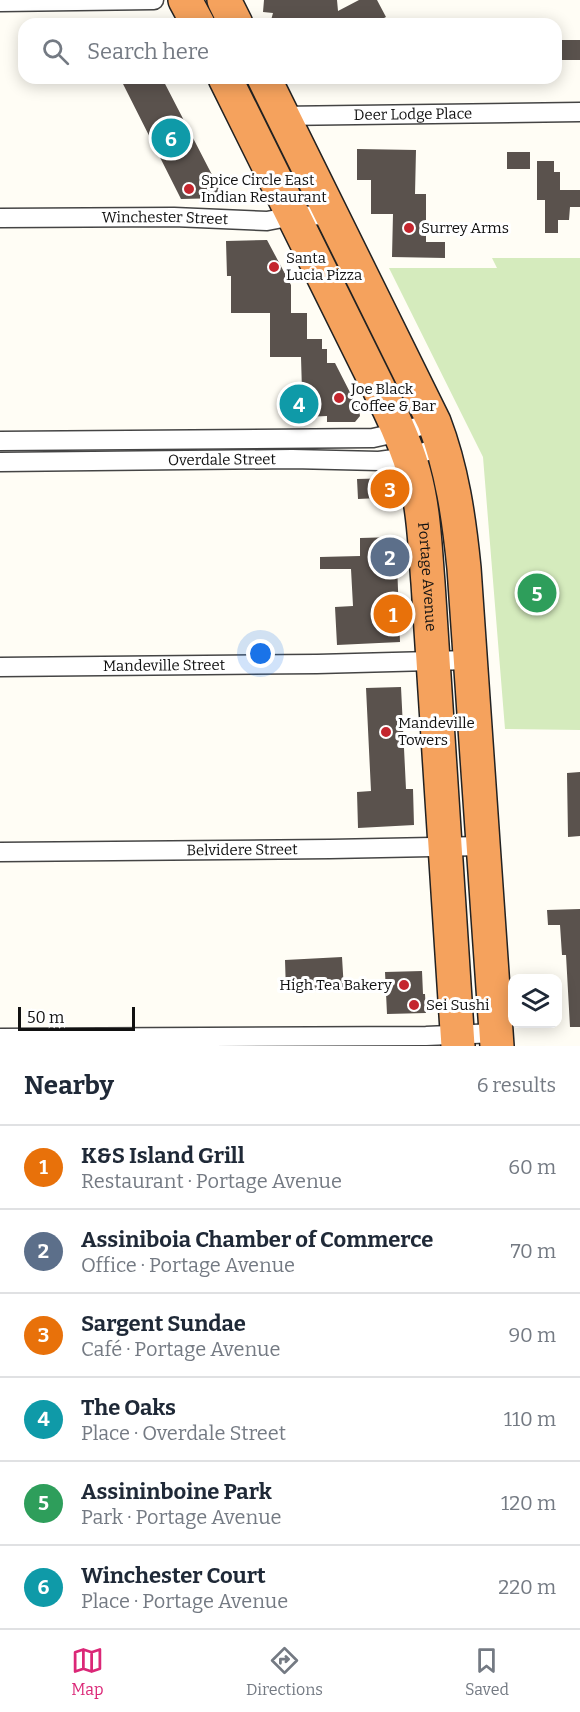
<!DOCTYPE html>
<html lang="en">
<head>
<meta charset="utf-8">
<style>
  body { margin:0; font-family:Bitter,serif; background:#f6f6f7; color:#1f2937 }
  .controls { position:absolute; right:18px; bottom:18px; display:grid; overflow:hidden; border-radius:12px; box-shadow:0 3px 15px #0003 }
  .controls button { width:54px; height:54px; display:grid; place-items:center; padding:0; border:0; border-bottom:2px solid #e0e1e3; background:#fff; color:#1f2937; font:30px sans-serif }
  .scale { position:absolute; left:18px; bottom:15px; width:117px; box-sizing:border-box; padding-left:6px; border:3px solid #111; border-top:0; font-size:16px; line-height:21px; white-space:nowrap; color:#111; -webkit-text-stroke:4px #fff; paint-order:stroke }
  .you { position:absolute; left:261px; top:654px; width:21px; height:21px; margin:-15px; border:4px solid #fff; border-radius:50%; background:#1a73e8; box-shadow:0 0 0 9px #1a73e833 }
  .badge { display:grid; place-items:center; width:39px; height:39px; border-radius:50%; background:#db2777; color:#fff; font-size:20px; font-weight:700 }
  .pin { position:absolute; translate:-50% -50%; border:3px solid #fff; box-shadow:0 2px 6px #0006 }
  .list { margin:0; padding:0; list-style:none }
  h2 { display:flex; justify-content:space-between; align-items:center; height:78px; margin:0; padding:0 24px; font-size:26px }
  h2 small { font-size:20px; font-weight:400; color:#747a83 }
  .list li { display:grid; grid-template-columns:39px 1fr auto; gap:18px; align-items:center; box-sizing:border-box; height:84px; padding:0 24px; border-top:2px solid #e0e1e3 }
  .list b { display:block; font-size:22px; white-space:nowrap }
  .list p { margin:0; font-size:20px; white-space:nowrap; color:#747a83 }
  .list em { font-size:20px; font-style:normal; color:#747a83 }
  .icon { flex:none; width:33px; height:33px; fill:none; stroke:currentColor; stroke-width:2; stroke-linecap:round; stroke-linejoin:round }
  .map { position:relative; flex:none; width:580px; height:1046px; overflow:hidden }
  .search { position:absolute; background:#fff; box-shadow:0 3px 15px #0003; left:18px; right:18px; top:18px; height:66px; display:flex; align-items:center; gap:15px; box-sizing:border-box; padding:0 21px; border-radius:18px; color:#747a83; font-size:22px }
  .sheet { height:582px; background:#fff }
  nav { display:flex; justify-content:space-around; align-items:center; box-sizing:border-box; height:84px; border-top:2px solid #e0e1e3; background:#fff; font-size:16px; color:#747a83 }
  nav a { display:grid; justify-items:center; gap:3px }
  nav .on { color:#db2777 }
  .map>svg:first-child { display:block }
  .green { fill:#d5ebbd }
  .building { fill:#5a524d }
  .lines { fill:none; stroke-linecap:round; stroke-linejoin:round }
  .street-casing { stroke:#444; stroke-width:21 }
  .highway-casing { stroke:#222; stroke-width:36 }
  .street { stroke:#fff; stroke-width:18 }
  .highway { stroke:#f5a25d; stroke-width:33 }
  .poi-dot { fill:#c4262e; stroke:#fff; stroke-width:2 }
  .labels { text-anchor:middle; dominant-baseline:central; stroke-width:6; stroke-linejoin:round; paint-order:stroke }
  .street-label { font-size:15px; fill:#111; stroke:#fff }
  .poi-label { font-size:15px; fill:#111; stroke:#fff; text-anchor:start }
</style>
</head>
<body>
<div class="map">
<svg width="580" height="1046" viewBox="0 0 580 1046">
  <rect width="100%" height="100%" fill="#fffdf5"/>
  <path class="green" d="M492,258h88v472l-75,-1 -22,-272 -94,-189h108z"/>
  <path class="building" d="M264,0h73l1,11 21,-11h18l9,17 -14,7h-102l3,-11 -10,-1z
    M556,40h24v20h-24z
    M120,78h42l62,120 -43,1z
    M357,149l59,1 -1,44h11v48h19v16l-53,-1 1,-43h-22v-34h-14z
    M507,152h23v17h-23z
    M537,161h17v11h6v18h20v17h-10l-1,13h-11v13h-13v-33h-8z
    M267,240l24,45v28h16v26h15v10h5v14h8l24,47 1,6 -5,6h-28v-6l-44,2 -1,-26 20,-1 -1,-34h-31v-44h-39v-37h-4l-1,-35z
    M396,478l4,19 -42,2 -1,-20z
    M396,537l4,105 -63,3 -2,-38 18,-1 -2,-37h-31v-12l40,-1v-18z
    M401,687l5,102h7l1,36 -56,3 -1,-36 14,-1 -5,-103z
    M580,772v64l-12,1 -1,-64z
    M580,909v118h-10l-4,-72h-4l-2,-30h-12l-1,-15z
    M342,957l2,33 -58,2 -1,-32z
    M422,971l1,23h2l1,19 -39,1 -2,-42z"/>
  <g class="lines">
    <g class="street-casing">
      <g id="street">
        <path d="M0,2l154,-2"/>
        <path id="s1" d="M279,116l301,-4"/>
        <path id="s2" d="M0,218l174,-1 93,4 26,-5 38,-1"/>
        <path d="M0,441l373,-3 27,-6 34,-10"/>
        <path id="s3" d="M0,462l292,-3 87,2 30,-4 34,-11"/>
        <path id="s4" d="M0,667l317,-3 152,-4"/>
        <path id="s5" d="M0,852l330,-3 153,-3"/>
        <path d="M0,1038l426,-2 70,-3"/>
      </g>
    </g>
    <g class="highway-casing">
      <g id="highway">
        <path d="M185,0l13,24"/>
        <path d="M224,0l12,24"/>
        <path id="s6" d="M225,78l164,331c10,21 19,42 25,64 10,36 11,74 14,110l30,463"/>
        <path d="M264,78l170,344c18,47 25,96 30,146l33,478"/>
      </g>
    </g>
    <use href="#street" class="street"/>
    <use href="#highway" class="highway"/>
  </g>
  <g class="poi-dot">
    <circle cx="189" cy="189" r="6"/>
    <circle cx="409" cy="228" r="6"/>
    <circle cx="274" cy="267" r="6"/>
    <circle cx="339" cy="398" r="6"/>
    <circle cx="386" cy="732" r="6"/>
    <circle cx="404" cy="985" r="6"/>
    <circle cx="414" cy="1005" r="6"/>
  </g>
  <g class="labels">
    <g class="street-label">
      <text stroke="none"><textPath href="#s1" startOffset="134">Deer Lodge Place</textPath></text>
      <text stroke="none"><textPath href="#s2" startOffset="165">Winchester Street</textPath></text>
      <text stroke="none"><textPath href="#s3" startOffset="222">Overdale Street</textPath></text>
      <text stroke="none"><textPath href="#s6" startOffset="543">Portage Avenue</textPath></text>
      <text stroke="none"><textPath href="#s4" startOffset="164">Mandeville Street</textPath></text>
      <text stroke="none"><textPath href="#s5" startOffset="242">Belvidere Street</textPath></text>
    </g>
    <g class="poi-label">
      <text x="201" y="180">Spice Circle East<tspan x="201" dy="17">Indian Restaurant</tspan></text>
      <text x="421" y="228">Surrey Arms</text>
      <text x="286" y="258">Santa<tspan x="286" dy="17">Lucia Pizza</tspan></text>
      <text x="351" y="389">Joe Black<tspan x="351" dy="17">Coffee &amp; Bar</tspan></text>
      <text x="398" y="723">Mandeville<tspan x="398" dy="17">Towers</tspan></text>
      <text x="392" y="985" text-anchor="end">High Tea Bakery</text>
      <text x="426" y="1005">Sei Sushi</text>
    </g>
  </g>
</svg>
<div class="controls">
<button><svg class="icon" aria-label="layers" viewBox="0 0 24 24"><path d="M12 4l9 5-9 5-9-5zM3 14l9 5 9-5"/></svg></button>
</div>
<div class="scale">50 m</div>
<div class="you"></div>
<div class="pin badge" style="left:393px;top:614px;background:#e8710a">1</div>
<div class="pin badge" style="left:390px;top:557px;background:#5c6f8a">2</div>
<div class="pin badge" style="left:390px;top:489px;background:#e8710a">3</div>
<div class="pin badge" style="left:299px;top:404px;background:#0f9aa8">4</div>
<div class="pin badge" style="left:537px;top:593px;background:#2e9e5b">5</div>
<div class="pin badge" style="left:171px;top:138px;background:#0f9aa8">6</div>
<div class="search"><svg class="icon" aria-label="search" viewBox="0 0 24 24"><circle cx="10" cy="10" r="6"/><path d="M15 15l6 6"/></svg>Search here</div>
</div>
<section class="sheet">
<h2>Nearby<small>6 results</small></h2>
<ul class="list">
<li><span class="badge" style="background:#e8710a">1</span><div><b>K&amp;S Island Grill</b><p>Restaurant · Portage Avenue</p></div><em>60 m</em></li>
<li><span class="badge" style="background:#5c6f8a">2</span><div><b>Assiniboia Chamber of Commerce</b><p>Office · Portage Avenue</p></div><em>70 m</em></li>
<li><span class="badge" style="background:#e8710a">3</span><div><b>Sargent Sundae</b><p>Café · Portage Avenue</p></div><em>90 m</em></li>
<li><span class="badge" style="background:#0f9aa8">4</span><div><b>The Oaks</b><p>Place · Overdale Street</p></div><em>110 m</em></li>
<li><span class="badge" style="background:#2e9e5b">5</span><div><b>Assininboine Park</b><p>Park · Portage Avenue</p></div><em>120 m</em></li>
<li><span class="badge" style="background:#0f9aa8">6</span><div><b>Winchester Court</b><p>Place · Portage Avenue</p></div><em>220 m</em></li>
</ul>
</section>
<nav>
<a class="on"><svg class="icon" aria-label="map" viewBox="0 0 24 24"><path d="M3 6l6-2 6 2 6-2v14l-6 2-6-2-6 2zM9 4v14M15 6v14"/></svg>Map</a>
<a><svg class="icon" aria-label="directions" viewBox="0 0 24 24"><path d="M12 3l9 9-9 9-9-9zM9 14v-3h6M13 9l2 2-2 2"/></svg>Directions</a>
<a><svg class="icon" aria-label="saved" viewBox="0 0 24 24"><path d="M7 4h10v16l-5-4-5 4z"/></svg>Saved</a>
</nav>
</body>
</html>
